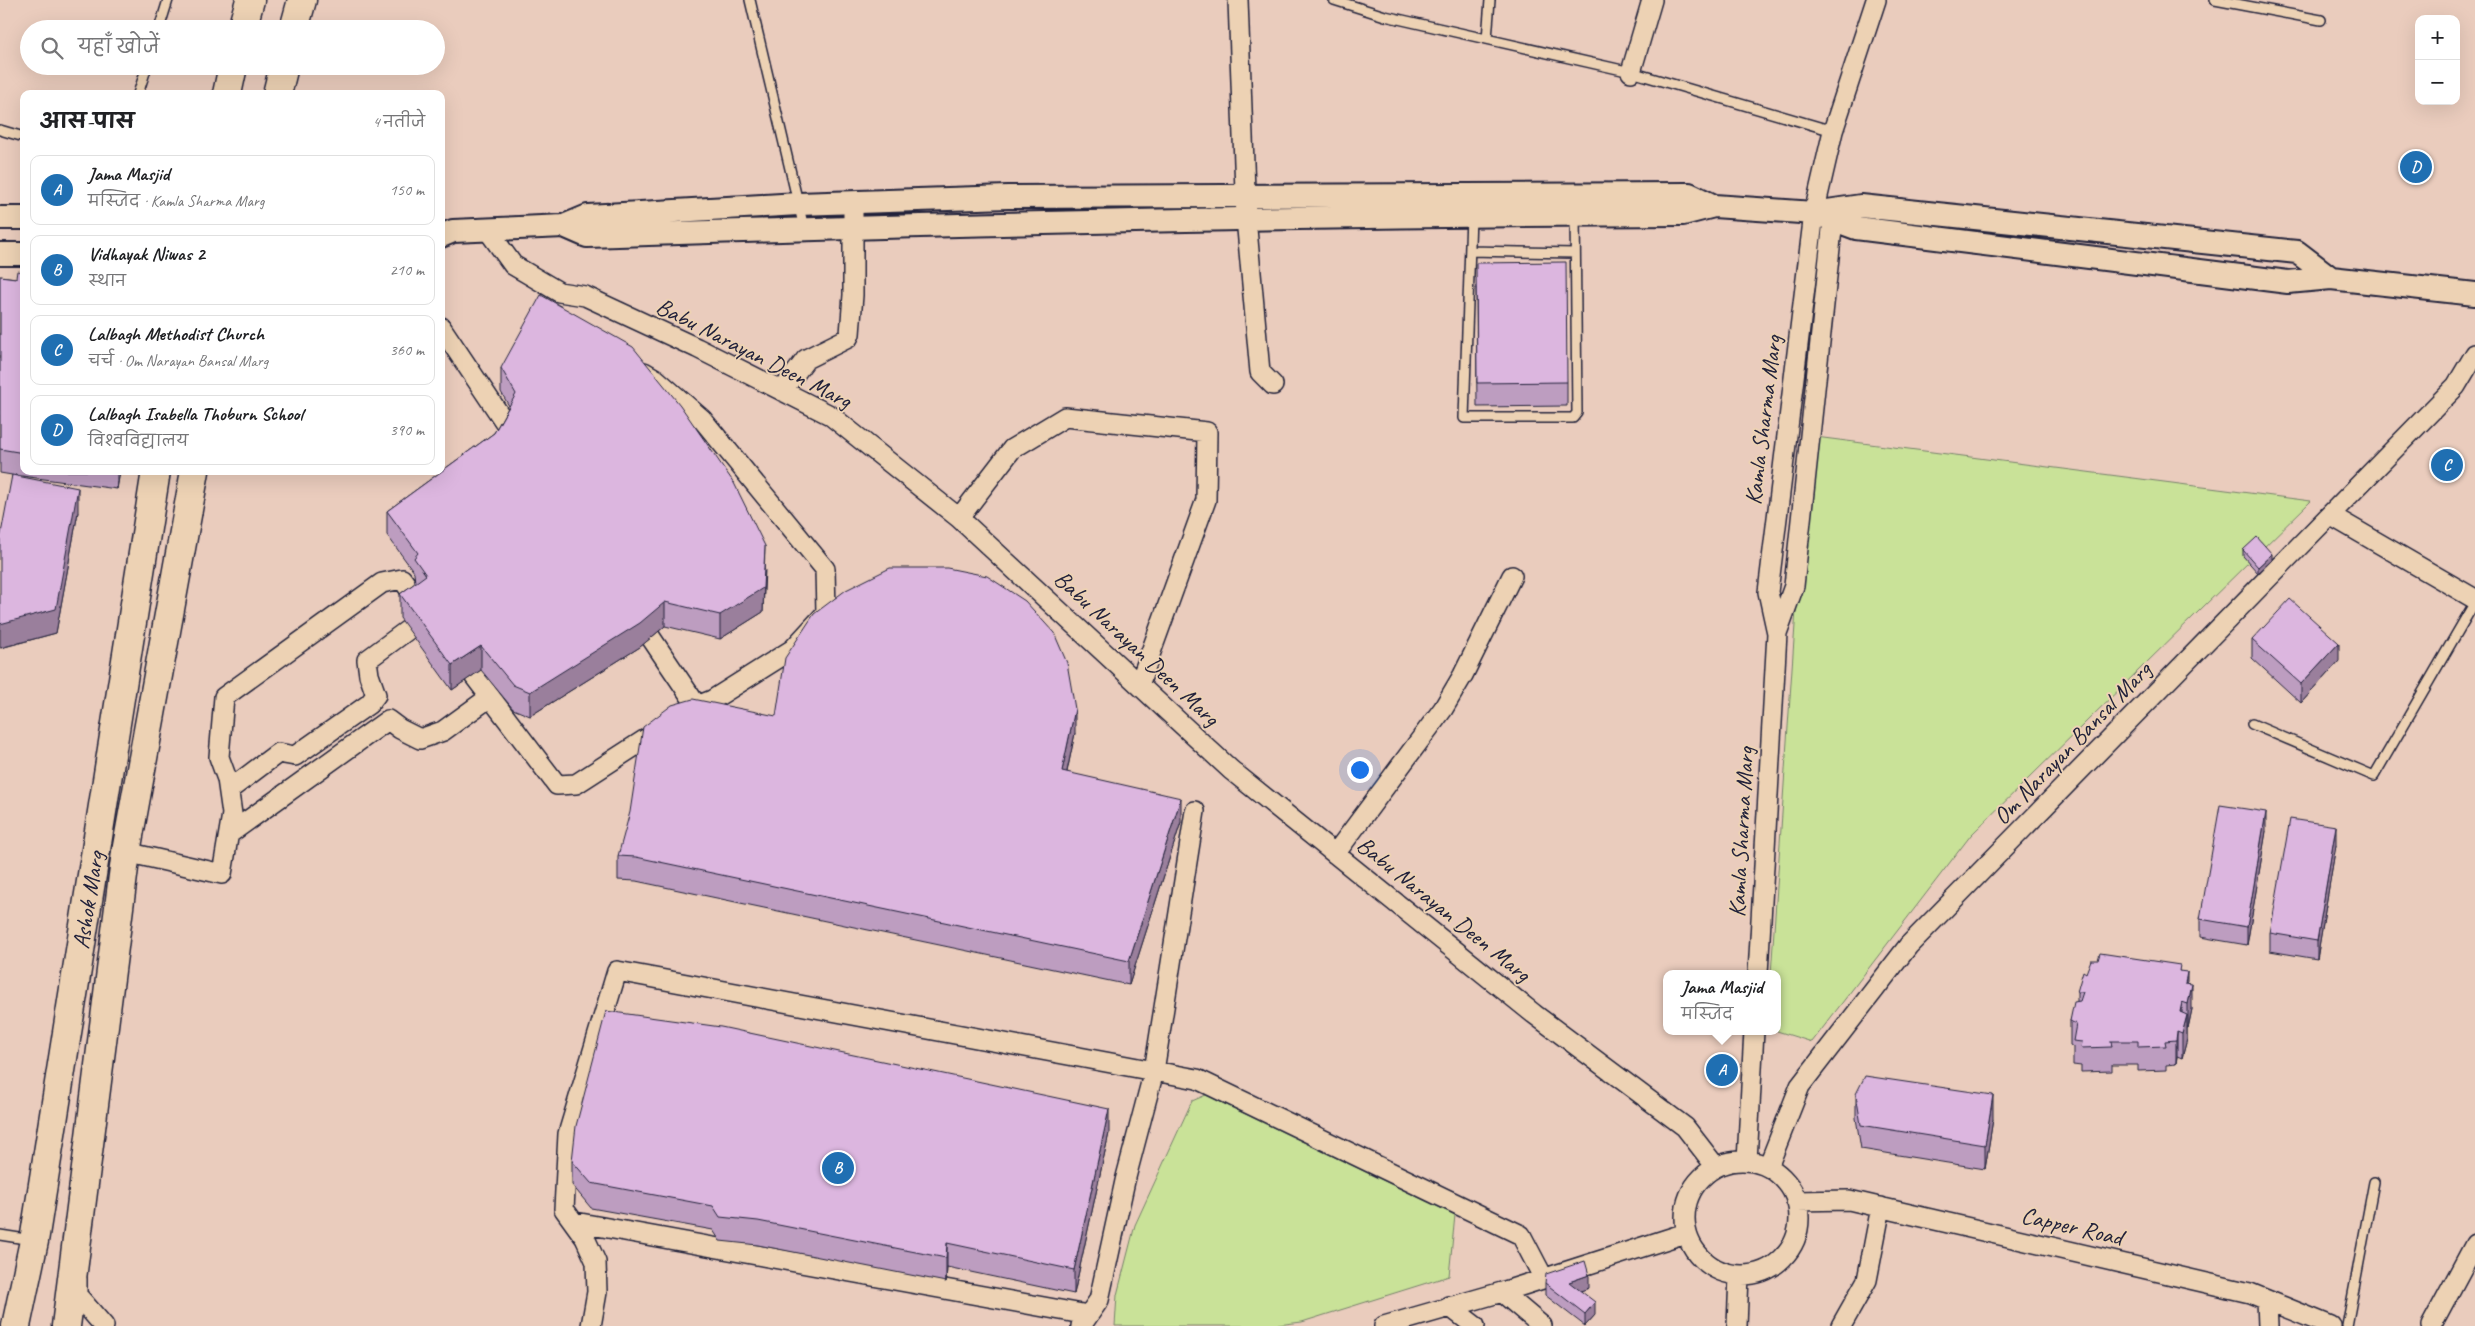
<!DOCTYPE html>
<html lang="hi">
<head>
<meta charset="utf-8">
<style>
  body { margin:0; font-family:Caveat,"Playpen Sans Deva",sans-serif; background:#f6f6f6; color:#202124 }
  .controls { position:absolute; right:15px; top:15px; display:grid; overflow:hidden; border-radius:10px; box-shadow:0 5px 20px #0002 }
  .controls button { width:45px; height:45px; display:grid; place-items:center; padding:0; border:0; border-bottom:1px solid #e0e0e0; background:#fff; color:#202124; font:25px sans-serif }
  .you { position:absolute; left:1359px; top:769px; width:18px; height:18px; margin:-12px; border:4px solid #fff; border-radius:50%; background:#1a73e8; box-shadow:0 0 0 8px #1a73e833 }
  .badge { display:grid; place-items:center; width:32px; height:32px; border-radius:50%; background:#1f6fb2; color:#fff; font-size:16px; font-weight:700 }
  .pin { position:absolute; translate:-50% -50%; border:2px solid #fff; box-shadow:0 1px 5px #0006 }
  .popup { position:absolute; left:1663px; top:970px; width:118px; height:65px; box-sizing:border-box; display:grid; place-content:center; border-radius:10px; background:#fff; filter:drop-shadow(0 1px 4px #0005); font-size:16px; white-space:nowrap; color:#757577 }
  .popup b { font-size:19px; color:#202124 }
  .popup::after { content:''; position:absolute; left:50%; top:100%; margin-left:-10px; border:10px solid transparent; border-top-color:#fff }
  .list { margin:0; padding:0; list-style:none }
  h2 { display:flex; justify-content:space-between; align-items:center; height:65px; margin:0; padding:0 20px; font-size:21px }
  h2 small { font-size:16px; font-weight:400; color:#757577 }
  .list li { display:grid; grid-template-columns:32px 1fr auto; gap:15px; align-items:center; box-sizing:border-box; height:70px; margin:0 10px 10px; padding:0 10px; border:1px solid #e0e0e0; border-radius:10px }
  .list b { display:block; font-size:19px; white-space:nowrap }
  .list p { margin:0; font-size:16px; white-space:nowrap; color:#757577 }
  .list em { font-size:16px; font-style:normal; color:#757577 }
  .icon { flex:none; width:28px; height:28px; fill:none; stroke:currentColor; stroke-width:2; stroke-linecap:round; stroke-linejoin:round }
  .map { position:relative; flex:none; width:2475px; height:1326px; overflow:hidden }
  .search { position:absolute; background:#fff; box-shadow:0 5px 20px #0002; left:20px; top:20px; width:425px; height:55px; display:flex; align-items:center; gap:12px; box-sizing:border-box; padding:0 18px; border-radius:28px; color:#757577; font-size:19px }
  .panel { position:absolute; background:#fff; box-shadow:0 5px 20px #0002; left:20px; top:90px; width:425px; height:385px; border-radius:10px }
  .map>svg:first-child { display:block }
  .green { fill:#c9e298; stroke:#76826a }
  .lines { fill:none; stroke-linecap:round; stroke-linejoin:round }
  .service-casing { stroke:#22223b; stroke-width:12 }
  .minor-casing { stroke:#22223b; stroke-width:22 }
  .tertiary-casing { stroke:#22223b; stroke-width:26 }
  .primary-casing { stroke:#22223b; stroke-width:31 }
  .service { stroke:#edd2b4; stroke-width:9 }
  .minor { stroke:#edd2b4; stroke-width:19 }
  .tertiary { stroke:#edd2b4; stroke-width:22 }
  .primary { stroke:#edd2b4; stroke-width:28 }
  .wall { fill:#bd9dc0; stroke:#22223b }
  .shaded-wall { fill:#9a7f9c; stroke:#22223b }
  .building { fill:#dcb6df; stroke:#22223b }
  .labels { text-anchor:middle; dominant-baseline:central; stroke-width:4; stroke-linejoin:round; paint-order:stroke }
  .street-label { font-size:24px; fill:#22223b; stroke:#edd2b4 }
</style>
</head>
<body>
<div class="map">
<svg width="2475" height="1326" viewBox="0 0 2475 1326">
  <rect width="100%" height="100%" fill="#eaccbd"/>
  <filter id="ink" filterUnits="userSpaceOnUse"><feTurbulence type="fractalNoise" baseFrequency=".02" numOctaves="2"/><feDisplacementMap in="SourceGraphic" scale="10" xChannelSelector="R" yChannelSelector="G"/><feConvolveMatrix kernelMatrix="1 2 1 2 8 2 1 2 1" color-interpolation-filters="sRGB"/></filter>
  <g filter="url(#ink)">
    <path class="green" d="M1808,436l503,65 -340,334 -159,207 -35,-11v-57h-6z
      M1206,1095l249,120 -6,61 -147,46 -33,4h-154l2,-31 18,-70 57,-124z"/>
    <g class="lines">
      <g class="service-casing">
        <path id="service" d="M750,0l54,228
          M1334,0l51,16 246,56 202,59
          M2215,0l106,20
          M159,29l9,-29
          M1487,39l3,-39
          M138,94l9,-28
          M0,130l24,7
          M1471,216l-7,202h109l4,-5 -2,-199
          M1470,251l105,2
          M2252,724l122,52 101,-174
          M0,1235l32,5
          M2347,1326l27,-144"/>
      </g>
      <g class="minor-casing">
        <path id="minor" d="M1238,0l8,218 14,154 13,13
          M1631,72l21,-72
          M487,229l26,36 46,27 26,4 112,52 133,67 129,103 272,252 303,244 151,113 31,40
          M441,327l75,112
          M644,372l12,7 46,40 123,150 1,44 -33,36 -81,51 -15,6
          M782,391l24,-32 42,-21 2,-4 3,-39v-92
          M2330,515l145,84
          M959,518l53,-69 53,-32 142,15 -1,68 -67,185
          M1777,633l17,-47 39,-366
          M459,656l98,129 19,-1 121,-78 -60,-89
          M229,790l49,-37 17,3 74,-52 7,-9 -7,-20 -2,-15 61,-45
          M229,834l159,-114 12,9 20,10 23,-8 47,-34
          M126,852l96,22 10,-60 -5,-35 -8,-22 5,-60 158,-114 20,-4 21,29
          M1335,854l108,-145 20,-34 49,-99
          M1758,974l19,-341 -9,-41 46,-379 19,-82 43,-131
          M1747,1161l7,-130
          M1685 1218a57 57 0 1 1 114 0a57 57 0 1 1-114 0Z
          M1768,1167l32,-81 109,-141 547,-559 19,-32
          M1796,1201l53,-1 401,93 81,33
          M575,1222l513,93
          M77,1279v16l27,31
          M1502,1292l40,34
          M2267,1300l1,26
          M1449,1306l26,20
          M591,1326l6,-34 -1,-30 -11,-24 -21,-29 4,-75 49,-163 580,108 324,156 22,42
          M1081,1326l18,-26 26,-119 29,-110 41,-260
          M1384,1326l118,-34 184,-59
          M1737,1326l2,-51
          M1841,1326l26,-46 14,-73
          M2431,1326l44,-82"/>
      </g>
      <g class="tertiary-casing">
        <path id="tertiary" d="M1818,214l38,14 432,54 43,-4 144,16
          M0,218h24
          M564,226l23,10c366,-12 731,-21 1096,-22l31,-8 100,7 47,-7 436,46 34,26
          M441,236l12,-5 111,-5 24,-10 210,-12 210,-7 681,-3 25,12
          M0,254h24"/>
      </g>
      <g class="primary-casing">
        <g id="primary">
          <path d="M242,29l8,-29"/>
          <path d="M294,29l8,-29"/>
          <path d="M227,94l6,-28"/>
          <path d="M277,94l7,-28"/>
          <path id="s1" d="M16,1326l18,-85 122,-770"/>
          <path d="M66,1326l60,-474 69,-381"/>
        </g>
      </g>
      <use href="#service" class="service"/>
      <use href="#minor" class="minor"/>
      <use href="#tertiary" class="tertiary"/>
      <use href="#primary" class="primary"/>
    </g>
    <path class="wall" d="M24,272v199h96l-3,18 -102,-14 63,37 -22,121 -55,15 11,-173 -12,-2v-197l16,2z
      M1476,288l91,94v24l-90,1z
      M501,368l264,202 -2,42 -43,27 -55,-13 -25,21 -110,69 -17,-7 -32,-39 -29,20 -52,-72v-24l15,-11 -1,-11 -27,-37v-24l107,-78 15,-27 -8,-14z
      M2243,550l29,10 -14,13 -15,-17z
      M2252,640l87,21 -38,42 -49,-45z
      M776,716l299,17 -8,39 114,50 -52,163 -493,-104 -18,-1v-24z
      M2266,831l-19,114 -47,-8v-18z
      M2336,845l-19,114 -47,-8v-18z
      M2180,971l7,13 5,25 -4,19h-1v11l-5,19 -5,-2 -1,8 -10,1v5l-28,1v-6h-26v6l-31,1v-6l-8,-1v-18l-3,-2v-24l7,-20v-9l9,-19z
      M1856,1094l137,25 -8,50 -124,-20 -5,-31z
      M1109,1133l-35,161 -127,-27 -1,15 -188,-37 -38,-4 -7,-11 -122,-22 -19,-23v-24z
      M1545,1283l44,5 -9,3 15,24 -10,11 -40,-31z"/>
    <path class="shaded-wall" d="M117,471h3l-3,18z
      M78,488v24l-22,121 -56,15v-24z
      M765,546l-2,66 -43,27v-24z
      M2272,554v6l-14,13v-6z
      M665,602v24l-25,21 -110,69v-24z
      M2339,643v18l-38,42v-19z
      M481,646v24l-29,20v-25z
      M1075,709v24l-13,62v-24z
      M1181,798v24l-52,163v-24z
      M2266,812v19l-19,114v-18z
      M2336,826v19l-19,114v-18z
      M2187,972v24l-2,-13z
      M2192,984v25l-4,19v-24z
      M2182,1002v24l-2,-14z
      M2187,1015v24l-5,19v-24z
      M2177,1032v24l-1,8v-24z
      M1993,1095v24l-8,50v-24z
      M1109,1109v24l-35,161v-24z
      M947,1243v24l-1,15v-24z
      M1589,1275v13l-20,7v-13z
      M1595,1302v13l-10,11v-12z"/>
    <path class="building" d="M1566,262l1,120 -90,1 -1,-120z
      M17,271l7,1v181l-24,-4v-173l16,2z
      M541,295l92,52 47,58 54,78 31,63 -2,42 -43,27 -55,-13 -25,21 -110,69 -17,-7 -32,-39 -29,19 -52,-71 26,-19 -12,-17 4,-5 -31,-42 107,-78 22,-39 -15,-26z
      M12,475l66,13 -22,121 -56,15v-85z
      M2257,537l15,17 -14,13 -15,-17z
      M890,568h57l40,8 38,25 29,32 13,30 8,46 -13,62 119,27 -52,163 -493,-104 -18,-1 12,-44 13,-85 29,-22 21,-6 83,17 9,-58 29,-44 32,-24z
      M2290,599l49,44 -38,41 -49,-44z
      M2220,805l46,7 -19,115 -47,-8z
      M2290,819l46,7 -19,115 -47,-8z
      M2100,953l80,12 -1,6 8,1 -2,11 7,1 -4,20 -6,-2 -2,10 7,3 -5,19 -5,-2 -1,8 -11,1 1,5 -28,1v-6h-27l1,6 -31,1 1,-6 -9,-1 3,-17 -6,-3 4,-19 6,-1 3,-9h-6l6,-21 3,2 5,-13h7z
      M606,1011l115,16 388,82 -35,161 -127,-27 -1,15 -188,-37 -38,-4 -7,-11 -122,-23 -19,-22 4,-35z
      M1865,1076l128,19 -8,50 -124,-20 -5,-31z
      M1585,1261l4,14 -20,7 26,20 -10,12 -40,-31 1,-9z"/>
  </g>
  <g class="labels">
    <g class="street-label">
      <text transform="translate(754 353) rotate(27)">Babu Narayan Deen Marg</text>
      <text transform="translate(1763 420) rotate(-83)">Kamla Sharma Marg</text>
      <text transform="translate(1137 648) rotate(43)">Babu Narayan Deen Marg</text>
      <text transform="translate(2072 743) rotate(-46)">Om Narayan Bansal Marg</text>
      <text transform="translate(1741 832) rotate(-87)">Kamla Sharma Marg</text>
      <text stroke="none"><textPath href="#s1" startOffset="432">Ashok Marg</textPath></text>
      <text transform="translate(1444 909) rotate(39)">Babu Narayan Deen Marg</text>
      <text transform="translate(2072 1226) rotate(13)">Capper Road</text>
    </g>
  </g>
</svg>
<div class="controls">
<button>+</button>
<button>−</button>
</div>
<div class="you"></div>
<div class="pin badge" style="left:1722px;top:1070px">A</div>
<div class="popup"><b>Jama Masjid</b>मस्जिद</div>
<div class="pin badge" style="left:838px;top:1168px">B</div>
<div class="pin badge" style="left:2447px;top:465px">C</div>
<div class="pin badge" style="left:2416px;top:167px">D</div>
<div class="search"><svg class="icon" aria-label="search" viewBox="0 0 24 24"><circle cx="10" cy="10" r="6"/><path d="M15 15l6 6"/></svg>यहाँ खोजें</div>
<section class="panel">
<h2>आस-पास<small>4 नतीजे</small></h2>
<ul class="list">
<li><span class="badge">A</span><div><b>Jama Masjid</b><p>मस्जिद · Kamla Sharma Marg</p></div><em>150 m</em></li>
<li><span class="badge">B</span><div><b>Vidhayak Niwas 2</b><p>स्थान</p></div><em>210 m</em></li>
<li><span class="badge">C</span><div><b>Lalbagh Methodist Church</b><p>चर्च · Om Narayan Bansal Marg</p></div><em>360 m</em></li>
<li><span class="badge">D</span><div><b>Lalbagh Isabella Thoburn School</b><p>विश्वविद्यालय</p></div><em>390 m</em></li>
</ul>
</section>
</div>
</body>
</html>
